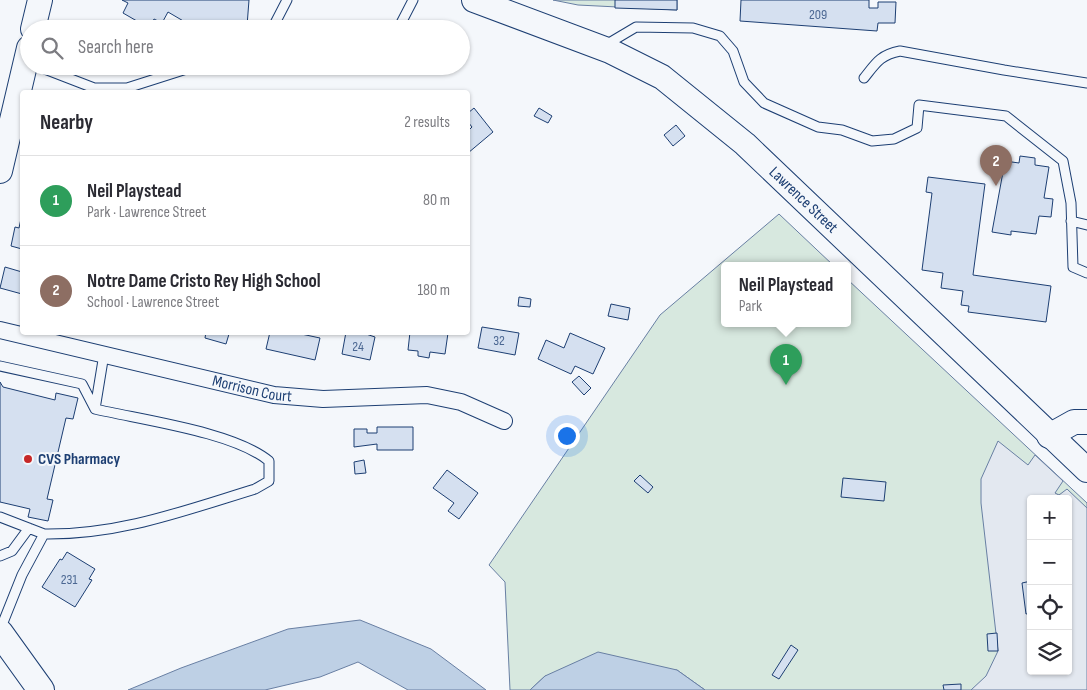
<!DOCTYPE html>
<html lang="en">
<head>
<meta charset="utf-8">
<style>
  body { margin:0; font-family:"Sofia Sans Condensed",sans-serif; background:#f7f7f7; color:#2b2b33 }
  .controls { position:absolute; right:15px; bottom:15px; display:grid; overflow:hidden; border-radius:5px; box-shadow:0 1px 4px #0004 }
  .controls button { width:45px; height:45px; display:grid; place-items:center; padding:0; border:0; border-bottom:1px solid #e1e1e2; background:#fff; color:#2b2b33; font:25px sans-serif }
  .you { position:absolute; left:566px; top:435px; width:18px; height:18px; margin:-12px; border:4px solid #fff; border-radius:50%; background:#1a73e8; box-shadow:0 0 0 8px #1a73e833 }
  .badge { display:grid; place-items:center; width:32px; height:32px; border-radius:50%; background:#ea580c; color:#fff; font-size:16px; font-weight:700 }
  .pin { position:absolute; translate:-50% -41px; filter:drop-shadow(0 1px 2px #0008) }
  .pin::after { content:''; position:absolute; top:26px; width:18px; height:15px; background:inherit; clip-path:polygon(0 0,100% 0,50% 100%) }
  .popup { position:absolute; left:721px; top:262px; width:130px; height:65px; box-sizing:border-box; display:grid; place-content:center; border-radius:5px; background:#fff; filter:drop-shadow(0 1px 4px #0005); font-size:16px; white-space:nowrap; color:#7c7c81 }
  .popup b { font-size:19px; color:#2b2b33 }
  .popup::after { content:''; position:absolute; left:50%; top:100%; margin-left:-10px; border:10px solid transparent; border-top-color:#fff }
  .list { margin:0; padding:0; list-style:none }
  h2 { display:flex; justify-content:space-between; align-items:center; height:65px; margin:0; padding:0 20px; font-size:21px }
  h2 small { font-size:16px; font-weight:400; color:#7c7c81 }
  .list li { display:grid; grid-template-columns:32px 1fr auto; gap:15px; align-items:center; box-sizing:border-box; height:90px; padding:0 20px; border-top:1px solid #e1e1e2 }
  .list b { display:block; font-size:19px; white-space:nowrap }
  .list p { margin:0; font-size:16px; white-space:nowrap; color:#7c7c81 }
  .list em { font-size:16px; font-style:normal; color:#7c7c81 }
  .icon { flex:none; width:28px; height:28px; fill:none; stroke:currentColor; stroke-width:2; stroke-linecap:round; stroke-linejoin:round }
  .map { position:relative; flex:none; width:1087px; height:690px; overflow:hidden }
  .search { position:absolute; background:#fff; box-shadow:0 1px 4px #0004; left:20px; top:20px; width:450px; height:55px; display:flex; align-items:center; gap:12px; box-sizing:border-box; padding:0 18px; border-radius:28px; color:#7c7c81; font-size:19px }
  .panel { position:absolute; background:#fff; box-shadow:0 1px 4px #0004; left:20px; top:90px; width:450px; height:245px; border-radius:5px }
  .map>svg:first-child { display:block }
  .green { fill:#d7e8df; stroke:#687fa3; fill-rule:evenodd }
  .parking { fill:#e3e8f0; stroke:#687fa3; fill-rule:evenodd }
  .water { fill:#bed0e5; stroke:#687fa3 }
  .building { fill:#d5e0f0; stroke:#1d3f73 }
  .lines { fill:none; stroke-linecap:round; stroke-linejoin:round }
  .service-casing { stroke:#1d3f73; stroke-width:11 }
  .minor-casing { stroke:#1d3f73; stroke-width:18 }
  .secondary-casing { stroke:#1d3f73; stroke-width:26 }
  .primary-casing { stroke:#1d3f73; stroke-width:28 }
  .service { stroke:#f4f7fb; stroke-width:9 }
  .minor { stroke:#f4f7fb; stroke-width:16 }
  .secondary { stroke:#f4f7fb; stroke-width:24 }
  .primary { stroke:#f4f7fb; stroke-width:26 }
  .poi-dot { fill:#c62828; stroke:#f4f7fb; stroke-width:2 }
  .labels { text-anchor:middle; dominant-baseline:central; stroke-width:4; stroke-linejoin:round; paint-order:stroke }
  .number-label { font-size:14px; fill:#4b6792 }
  .street-label { font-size:16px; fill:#1d3f73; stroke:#f4f7fb }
  .poi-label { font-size:16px; font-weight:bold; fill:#1d3f73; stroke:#f4f7fb; text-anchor:start }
</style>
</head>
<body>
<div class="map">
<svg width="1087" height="690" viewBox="0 0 1087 690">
  <rect width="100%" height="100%" fill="#f4f7fb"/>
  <path class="green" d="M553,0h124v10l-99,-5z
    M779,214l55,52h-109v58h122v-45l240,224v187h-382l-28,-20 -132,6 -15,14h-20l-5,-108 -16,-17 171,-250zM1031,499h37v172h-37z"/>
  <path class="parking" d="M998,441l30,24 7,-10 28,26 -8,12 4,2 8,-6 20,19v182h-116l15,-14 12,-25 -17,-148v-24zM1031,499h37v172h-37z"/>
  <path class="water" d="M360,620l71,29 55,41h-78l-50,-28 -38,15 -55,13h-137l53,-22 107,-39z
    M598,652l79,18 28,20h-175l15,-14z"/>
  <path class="building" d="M122,0h127l-2,26 -44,-4 -4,7h-2l-29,-17 -6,11 -8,-4 -5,9 -26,-15 5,-10z
    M615,0h62v10l-62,-2z
    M741,0h128v8h9v-6h18l-1,21h-17l-1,8 -137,-10z
    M474,108l19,24 -25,21v-22l4,-4 -4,-5v-9z
    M539,108l13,8 -4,7 -14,-7z
    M676,125l9,11 -12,10 -9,-11z
    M1020,156l15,2v7l14,2 -5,31 9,1 -2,18 -12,-1 -3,18 -25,-3v4l-19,-3 13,-71 14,2z
    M928,177l57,7 -12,91 78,11 -5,36 -78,-10 1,-6 -8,-1 2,-14 -22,-3 2,-15 -21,-3 10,-77 -6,-1z
    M22,214v35l-11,-3 4,-19 4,1z
    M5,267l17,5v22l-22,-6z
    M519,297l12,2 -1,8 -12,-1z
    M611,304l19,4 -2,12 -20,-4z
    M482,327l37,6 -4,22 -37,-7z
    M206,332h28l-1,2h-4l-3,10 -21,-6z
    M270,332h22l28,6 -5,22 -49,-11z
    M346,332h14l15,5 -5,23 -28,-6z
    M410,332l38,1 -3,21 -15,-2 -1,6 -11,-2v-5l-10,-1z
    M570,333l35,15 -12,26 -18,-8 -4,8 -33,-15 8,-19 18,8z
    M579,376l12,12 -7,7 -12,-13z
    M0,382l3,5 52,13 1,-7 22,5 -5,21 -7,-1 -19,81 6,1 -5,21 -20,-4 2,-8 -30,-7z
    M377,427h36v23h-36v-6l-23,3v-18h13v4h10z
    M364,460l2,13 -11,1 -1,-12z
    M447,470l31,23 -19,26 -11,-8 6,-8 -21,-15z
    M640,475l13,12 -5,6 -14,-12z
    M843,478l43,4 -2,19 -43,-4z
    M67,552l28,17 -6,10 3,1 -17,27 -33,-20 18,-28 2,1z
    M1031,581v32l-5,1 -4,-31z
    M997,633l1,18h-10l-1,-17z
    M791,645l7,5 -19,29 -7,-4z
    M961,684v6h-17l-1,-5z"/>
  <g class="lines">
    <g class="service-casing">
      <path id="service" d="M272,29l15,-29
        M398,29l15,-29
        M604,46l32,-19 57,1 27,8 13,15 11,31 20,21 54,24 24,3 30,11 22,-2 23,-11 2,-23 87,11 57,45 8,42 2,64 14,6
        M37,66l57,22h33l69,-22
        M864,78c12,-15 16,-23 36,-27l104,19 83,13
        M1071,221l16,4
        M0,366l82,18 13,25c47,11 139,23 174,52v20l-14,8c-72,22 -135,46 -211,45l-22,41 -22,55
        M95,409l9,-55
        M0,517l44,17
        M0,556l12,-5 17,-23"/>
    </g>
    <g class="minor-casing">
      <g id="minor">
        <path id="s1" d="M0,330l274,65 49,4 104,-4 34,7 43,19"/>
      </g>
    </g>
    <g class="secondary-casing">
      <g id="secondary">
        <path id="s2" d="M474,0l136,51 52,26 83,67 342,326"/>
        <path d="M33,29l7,-29"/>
        <path d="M0,171l29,-123"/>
        <path d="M1049,436l25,-14h13"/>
      </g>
    </g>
    <g class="primary-casing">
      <path id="primary" d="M0,633l41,57"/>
    </g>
    <use href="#service" class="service"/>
    <use href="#minor" class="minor"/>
    <use href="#secondary" class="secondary"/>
    <use href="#primary" class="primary"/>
  </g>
  <circle class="poi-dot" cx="28" cy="459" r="5"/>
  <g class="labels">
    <g class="number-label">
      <text x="818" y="14">209</text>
      <text x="499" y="340">32</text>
      <text x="358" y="346">24</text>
      <text x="69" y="579">231</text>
    </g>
    <g class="street-label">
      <text stroke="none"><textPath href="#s2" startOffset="391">Lawrence Street</textPath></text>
      <text stroke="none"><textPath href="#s1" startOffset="259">Morrison Court</textPath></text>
    </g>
    <g class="poi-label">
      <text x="38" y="459">CVS Pharmacy</text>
    </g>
  </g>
</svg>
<div class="controls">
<button>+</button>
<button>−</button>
<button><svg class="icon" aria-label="locate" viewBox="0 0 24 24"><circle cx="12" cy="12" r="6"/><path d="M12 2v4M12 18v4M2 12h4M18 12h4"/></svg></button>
<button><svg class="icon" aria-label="layers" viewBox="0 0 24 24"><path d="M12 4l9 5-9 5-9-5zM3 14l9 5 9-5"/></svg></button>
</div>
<div class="you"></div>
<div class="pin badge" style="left:786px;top:385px;background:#2e9e5b">1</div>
<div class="popup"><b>Neil Playstead</b>Park</div>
<div class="pin badge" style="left:996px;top:186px;background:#8d6e63">2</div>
<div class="search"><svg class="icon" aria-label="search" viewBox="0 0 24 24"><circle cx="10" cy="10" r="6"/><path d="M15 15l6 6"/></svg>Search here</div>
<section class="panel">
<h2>Nearby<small>2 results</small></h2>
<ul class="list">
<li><span class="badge" style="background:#2e9e5b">1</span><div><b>Neil Playstead</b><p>Park · Lawrence Street</p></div><em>80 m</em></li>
<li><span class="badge" style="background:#8d6e63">2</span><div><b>Notre Dame Cristo Rey High School</b><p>School · Lawrence Street</p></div><em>180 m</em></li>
</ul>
</section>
</div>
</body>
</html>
